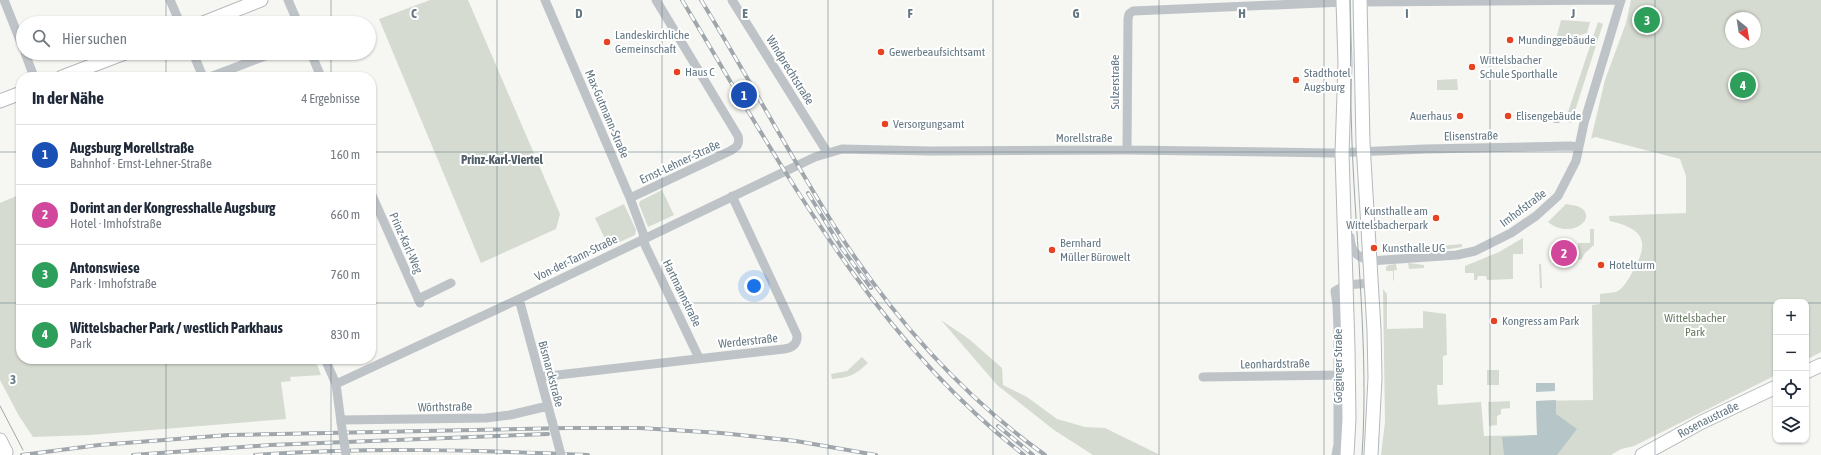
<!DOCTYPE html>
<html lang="de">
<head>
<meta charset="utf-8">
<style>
  body { margin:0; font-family:"Asap Condensed",sans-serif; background:#f2f2f3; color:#1f2937 }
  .controls { position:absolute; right:12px; bottom:12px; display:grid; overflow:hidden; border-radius:8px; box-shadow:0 1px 3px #0004 }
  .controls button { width:36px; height:36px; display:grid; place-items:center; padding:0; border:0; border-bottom:1px solid #e0e1e3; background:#fff; color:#1f2937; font:20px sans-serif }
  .compass { position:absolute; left:1725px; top:12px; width:36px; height:36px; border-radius:50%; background:#fff; box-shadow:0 1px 3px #0004; rotate:150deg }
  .you { position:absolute; left:754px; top:286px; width:14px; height:14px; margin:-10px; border:3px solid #fff; border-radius:50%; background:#1a73e8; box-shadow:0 0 0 6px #1a73e833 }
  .badge { display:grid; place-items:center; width:26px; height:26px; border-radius:50%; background:#e64323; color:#fff; font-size:13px; font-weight:700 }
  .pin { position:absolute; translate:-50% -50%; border:2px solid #fff; box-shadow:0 1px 4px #0006 }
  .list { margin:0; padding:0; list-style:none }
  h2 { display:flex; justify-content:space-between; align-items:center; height:52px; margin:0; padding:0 16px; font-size:17px }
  h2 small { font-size:13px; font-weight:400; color:#747a83 }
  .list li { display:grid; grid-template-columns:26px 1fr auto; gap:12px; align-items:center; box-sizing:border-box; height:60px; padding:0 16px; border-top:1px solid #e0e1e3 }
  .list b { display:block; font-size:15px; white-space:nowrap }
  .list p { margin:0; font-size:13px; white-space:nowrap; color:#747a83 }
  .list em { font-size:13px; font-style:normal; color:#747a83 }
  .icon { flex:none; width:22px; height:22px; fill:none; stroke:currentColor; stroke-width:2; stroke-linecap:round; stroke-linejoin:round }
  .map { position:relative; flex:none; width:1821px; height:455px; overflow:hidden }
  .search { position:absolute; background:#fff; box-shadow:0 1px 3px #0004; left:16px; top:16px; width:360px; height:44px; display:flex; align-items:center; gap:10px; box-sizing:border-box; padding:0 14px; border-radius:22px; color:#747a83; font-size:15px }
  .panel { position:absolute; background:#fff; box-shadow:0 1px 3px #0004; left:16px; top:72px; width:360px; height:292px; border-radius:16px }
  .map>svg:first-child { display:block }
  .green { fill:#d6dbd1; fill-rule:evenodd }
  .water { fill:#b6c5c8 }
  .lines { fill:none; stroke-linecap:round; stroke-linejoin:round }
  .secondary-casing { stroke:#b3b9bd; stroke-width:15 }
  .street { stroke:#bec3c7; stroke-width:9 }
  .secondary { stroke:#fff; stroke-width:13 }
  .tram { stroke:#9fa7ac; stroke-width:1 }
  .rail-casing { stroke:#9fa7ac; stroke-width:4 }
  .rail { stroke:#fff; stroke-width:2.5; stroke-dasharray:8; stroke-linecap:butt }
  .street-bridge { stroke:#bec3c7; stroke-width:9 }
  .grid { fill:none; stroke:#647884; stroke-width:1; stroke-opacity:0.55 }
  .poi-dot { fill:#e64323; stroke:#fff; stroke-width:1.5 }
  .labels { text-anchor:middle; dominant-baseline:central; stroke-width:4; stroke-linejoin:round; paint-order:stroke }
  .poi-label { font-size:12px; fill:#647884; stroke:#fff; text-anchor:start }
  .street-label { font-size:12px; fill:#647884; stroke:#fff }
  .park-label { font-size:12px; fill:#6a7b63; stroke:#fff }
  .neighbourhood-label { font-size:13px; font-weight:bold; fill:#526069; stroke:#fff }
  .grid-label { font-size:13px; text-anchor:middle; font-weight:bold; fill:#647884; stroke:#fff; stroke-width:4; stroke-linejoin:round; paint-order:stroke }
</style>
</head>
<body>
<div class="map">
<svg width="1821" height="455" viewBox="0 0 1821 455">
  <rect width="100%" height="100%" fill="#f6f6f2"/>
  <path class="green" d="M430,0h38l92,214 -4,15 -75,34 -102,-244z
    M1631,0h190v352l-15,8v-58h-30v73l-142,71 -13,3 -10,6h-230l4,-33 -2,-133 4,5v35l36,-1v-17l23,3 1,41 -4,1v29h-6l1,20 43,-3 3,34 53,-1 -1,-34 57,-1 -1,-95 8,-1v-10c5,-1 11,-1 16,-2 7,-3 12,-12 16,-19 18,-31 13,-44 -22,-52l-1,-5 77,-3v-37l-6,-17 -85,-22 -4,2 14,-59 21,-57zM1731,18h24v24h-24z
    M1561,20l29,2 -3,11 -32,10z
    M1598,22l5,2 -32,99 -6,-2z
    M1457,79l1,11h-21v-10z
    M662,190l12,25 -26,12 -9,-23 1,-3z
    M21,194v165h294l6,16 -31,2 1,4 -10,1 5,37 -196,16 -57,2 -14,-21 -19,-36v-177z
    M624,204l12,26 -1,5 -26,12 -14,-29z
    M1566,204c4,1 11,1 15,4 17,11 -11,32 -33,14z
    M1590,229h4v16l-9,8 -4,7 -3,-1v-16h12z
    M1523,238v16h-10v25l-26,1 -1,-4h-8l-1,4h-3v-7h-9v-7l34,-14z
    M1462,244v3l-12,2 -45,3v-3z
    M1408,263l16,2v3l-15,1z
    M1396,264l1,6h-3v10l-1,1v-10h-7v-4l3,-2z
    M1539,264h2l1,24h-2z
    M941,320l28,19 33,29 1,17 24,12 30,22 28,8 20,1 55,27h-67l-39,-25 -57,-45z
    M862,357l6,6c-14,13 -18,14 -36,16l-1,-5 16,-3z
    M1487,370h12v15h-12z
    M1510,401v7l-9,1v5l-4,2v9l-8,1 -1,-24z"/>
  <path class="water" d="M1553,112l10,6 -4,5h-5l-4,-5z
    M1536,383h19v8l-19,1z
    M1556,400v14l21,15 -20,26h-53l-2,-18 35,-2 -1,-34z"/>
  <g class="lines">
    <g class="secondary-casing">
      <g id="secondary">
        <path d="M1343,0l2,64 -3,89 6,195 1,71 -2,36"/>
        <path d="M1360,0l3,143 11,187 1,48 -4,77"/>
        <path d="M203,23l58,-23"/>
        <path d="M62,77l63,-24"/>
        <path d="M0,101l21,-8"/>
        <path d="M1806,372l15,-7"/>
        <path d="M0,440l6,12"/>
        <path id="s1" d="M1642,455l60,-33 74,-35"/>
      </g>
    </g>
    <path class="street" d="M4,0l19,48
      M170,0l10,23
      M288,0l10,23
      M545,0l85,198 13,35 2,12 54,113
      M732,0l95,152
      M1360,2l253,-2 8,1
      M25,53l9,24
      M193,53l10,24
      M311,53l10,24
      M210,77l63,-24
      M1127,150l1,-131 1,-5 4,-3 211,-9
      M371,193l49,110
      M630,198l100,-47c7,-4 10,-6 8,-15l-82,-136
      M1350,237c1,15 6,19 20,24l87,-6 18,-4 36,-18 25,-17 22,-20 18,-35 8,-38 37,-123
      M418,299l33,-16
      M519,299l33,122
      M325,359l11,25 5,38
      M540,377l244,-28c8,-1 14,-5 13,-14l-65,-139
      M1203,377l140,-2
      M336,384l183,-85 296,-142 27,-8 88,2 197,-1 206,3 92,-4 145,-3 9,1
      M341,420l145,-2 24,-3 38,-9
      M1336,455l2,-11v-115l-1,-24 -2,-14 11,-6 25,-2"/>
    <use href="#secondary" class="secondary"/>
    <path class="tram" d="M1350,0c1,48 0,95 2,143 4,104 17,208 10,312
      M0,406l23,44"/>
    <g class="rail-casing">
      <path id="rail" d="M682,0c98,163 189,336 342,455
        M701,0c46,75 87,152 134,227 55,87 126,168 210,228
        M808,193l33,54 30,41
        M998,426l35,29
        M22,455l77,-10 130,-10 339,-7h72l81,5 75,8 80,14
        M133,455l137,-10 278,-11
        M255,455c111,-8 223,-5 333,0"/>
    </g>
    <use href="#rail" class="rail"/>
    <path class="street-bridge" d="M552,421l9,34
      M341,422l5,33"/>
  </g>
  <path class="grid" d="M166,0v23M331,0v23M497,0v455M662,0v455M828,0v455M993,0v455M1159,0v455M1324,0v455M1490,0v455M1655,0v455M166,53v24M331,53v24M0,152h21M371,152h1450M0,303h21M371,303h1405M1806,303h15M166,359v96M331,359v96"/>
  <g class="poi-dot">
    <circle cx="1510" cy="40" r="4"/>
    <circle cx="607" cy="42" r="4"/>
    <circle cx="881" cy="52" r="4"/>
    <circle cx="1472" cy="67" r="4"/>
    <circle cx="677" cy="72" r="4"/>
    <circle cx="1296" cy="80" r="4"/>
    <circle cx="1460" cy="116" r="4"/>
    <circle cx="1508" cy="116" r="4"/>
    <circle cx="885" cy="124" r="4"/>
    <circle cx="1436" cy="218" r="4"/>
    <circle cx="1374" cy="248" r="4"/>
    <circle cx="1052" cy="250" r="4"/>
    <circle cx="1601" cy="265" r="4"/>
    <circle cx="1494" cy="321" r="4"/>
  </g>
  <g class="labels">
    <g class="poi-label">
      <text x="615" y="35">Landeskirchliche<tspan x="615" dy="14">Gemeinschaft</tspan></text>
      <text x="1518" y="40">Mundinggebäude</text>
      <text x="889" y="52">Gewerbeaufsichtsamt</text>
      <text x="1480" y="60">Wittelsbacher<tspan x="1480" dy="14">Schule Sporthalle</tspan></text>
      <text x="685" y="72">Haus C</text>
      <text x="1304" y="73">Stadthotel<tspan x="1304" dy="14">Augsburg</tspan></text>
      <text x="1452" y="116" text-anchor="end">Auerhaus</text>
      <text x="1516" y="116">Elisengebäude</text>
      <text x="893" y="124">Versorgungsamt</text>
      <text x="1428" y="211" text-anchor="end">Kunsthalle am<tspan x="1428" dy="14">Wittelsbacherpark</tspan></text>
      <text x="1060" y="243">Bernhard<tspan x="1060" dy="14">Müller Bürowelt</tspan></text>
      <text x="1382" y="248">Kunsthalle UG</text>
      <text x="1609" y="265">Hotelturm</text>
      <text x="1502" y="321">Kongress am Park</text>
    </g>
    <g class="street-label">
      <text transform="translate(790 70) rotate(58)">Windprechtstraße</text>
      <text transform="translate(1115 82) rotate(-90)">Sulzerstraße</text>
      <text transform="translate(607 114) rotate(67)">Max-Gutmann-Straße</text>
      <text transform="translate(1471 136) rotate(-1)">Elisenstraße</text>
      <text x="1084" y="138">Morellstraße</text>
      <text transform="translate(680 162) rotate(-25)">Ernst-Lehner-Straße</text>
      <text transform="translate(1523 208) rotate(-37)">Imhofstraße</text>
      <text transform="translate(406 243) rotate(66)">Prinz-Karl-Weg</text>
      <text transform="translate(576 258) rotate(-26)">Von-der-Tann-Straße</text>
      <text transform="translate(682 293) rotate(64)">Hartmannstraße</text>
      <text transform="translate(748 341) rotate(-6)">Werderstraße</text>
      <text transform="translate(1275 364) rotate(-1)">Leonhardstraße</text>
      <text transform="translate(1338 366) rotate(-90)">Gögginger Straße</text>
      <text transform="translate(551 374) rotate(75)">Bismarckstraße</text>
      <text transform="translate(445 407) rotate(-1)">Wörthstraße</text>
      <text stroke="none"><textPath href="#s1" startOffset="75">Rosenaustraße</textPath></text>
    </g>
    <g class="park-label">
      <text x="1695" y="318">Wittelsbacher<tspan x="1695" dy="14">Park</tspan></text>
    </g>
    <g class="neighbourhood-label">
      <text x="502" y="159">Prinz-Karl-Viertel</text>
    </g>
  </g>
  <g class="grid-label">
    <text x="414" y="18">C</text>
    <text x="579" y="18">D</text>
    <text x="745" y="18">E</text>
    <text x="910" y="18">F</text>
    <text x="1076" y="18">G</text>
    <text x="1242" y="18">H</text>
    <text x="1407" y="18">I</text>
    <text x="1573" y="18">J</text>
    <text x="13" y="384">3</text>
  </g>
</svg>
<div class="controls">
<button>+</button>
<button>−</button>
<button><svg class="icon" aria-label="locate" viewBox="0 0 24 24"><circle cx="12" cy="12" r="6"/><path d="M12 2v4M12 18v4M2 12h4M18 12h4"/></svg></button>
<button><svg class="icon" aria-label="layers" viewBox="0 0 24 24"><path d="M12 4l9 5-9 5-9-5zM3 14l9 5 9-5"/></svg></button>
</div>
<svg class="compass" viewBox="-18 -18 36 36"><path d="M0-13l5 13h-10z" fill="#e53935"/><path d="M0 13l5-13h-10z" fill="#747a83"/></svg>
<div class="you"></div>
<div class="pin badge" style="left:744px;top:95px;background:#1a4fb4">1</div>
<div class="pin badge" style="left:1564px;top:253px;background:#d1479c">2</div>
<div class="pin badge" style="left:1647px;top:20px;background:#2e9e5b">3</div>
<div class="pin badge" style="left:1743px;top:85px;background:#2e9e5b">4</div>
<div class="search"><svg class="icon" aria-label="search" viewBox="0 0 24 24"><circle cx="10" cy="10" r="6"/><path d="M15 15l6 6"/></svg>Hier suchen</div>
<section class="panel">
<h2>In der Nähe<small>4 Ergebnisse</small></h2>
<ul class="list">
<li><span class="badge" style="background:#1a4fb4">1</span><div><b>Augsburg Morellstraße</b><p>Bahnhof · Ernst-Lehner-Straße</p></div><em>160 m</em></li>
<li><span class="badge" style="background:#d1479c">2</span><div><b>Dorint an der Kongresshalle Augsburg</b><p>Hotel · Imhofstraße</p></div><em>660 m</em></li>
<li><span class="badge" style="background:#2e9e5b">3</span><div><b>Antonswiese</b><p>Park · Imhofstraße</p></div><em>760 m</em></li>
<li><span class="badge" style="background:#2e9e5b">4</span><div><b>Wittelsbacher Park / westlich Parkhaus</b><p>Park</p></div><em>830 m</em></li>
</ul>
</section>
</div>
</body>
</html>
